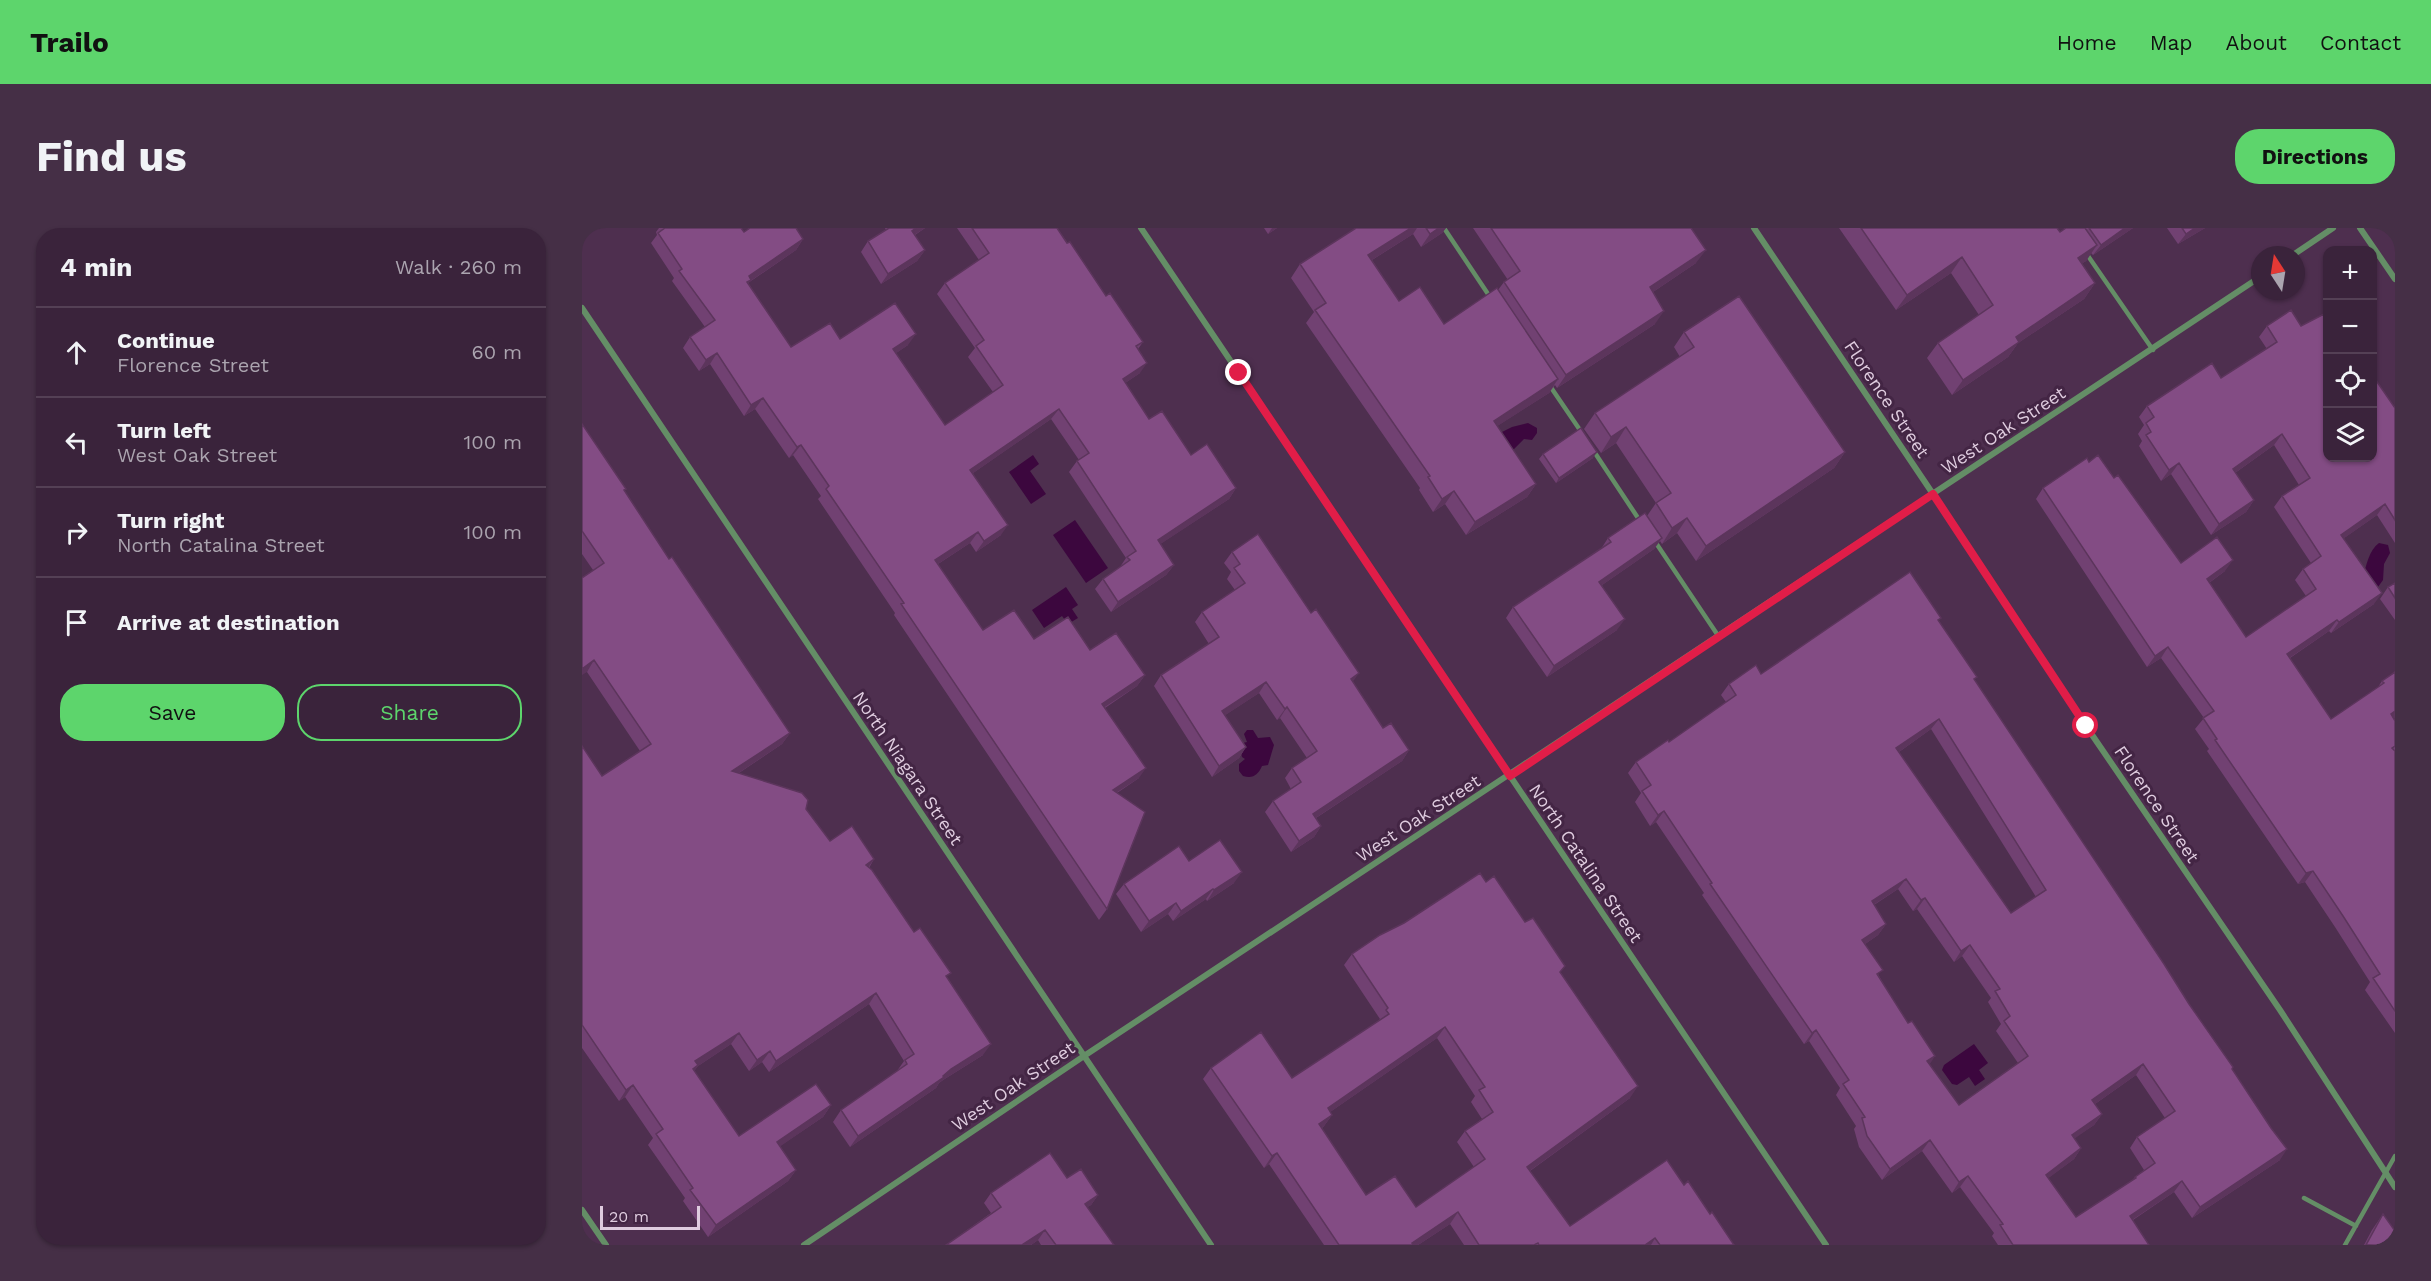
<!DOCTYPE html>
<html lang="en">
<head>
<meta charset="utf-8">
<style>
  body { margin:0; font-family:"Work Sans",sans-serif; background:#452f46; color:#f1f3f6 }
  .controls { position:absolute; right:18px; top:18px; display:grid; overflow:hidden; border-radius:12px; box-shadow:0 2px 4px #0004 }
  .controls button { width:54px; height:54px; display:grid; place-items:center; padding:0; border:0; border-bottom:2px solid #544055; background:#3a233b; color:#f1f3f6; font:30px sans-serif }
  .compass { position:absolute; left:1669px; top:18px; width:54px; height:54px; border-radius:50%; background:#3a233b; box-shadow:0 2px 4px #0004; rotate:348deg }
  .scale { position:absolute; left:18px; bottom:15px; width:100px; box-sizing:border-box; padding-left:6px; border:3px solid #dfccdf; border-top:0; font-size:16px; line-height:21px; white-space:nowrap; color:#dfccdf; -webkit-text-stroke:4px #432544; paint-order:stroke }
  .stop { position:absolute; width:18px; height:18px; margin:-14px; border:4px solid #e11d48; border-radius:50%; background:#fff }
  .stop.end { background:#e11d48; border-color:#fff; box-shadow:0 2px 6px #0008 }
  .list { margin:0; padding:0; list-style:none }
  h2 { display:flex; justify-content:space-between; align-items:center; height:78px; margin:0; padding:0 24px; font-size:26px }
  h2 small { font-size:20px; font-weight:400; color:#aba4af }
  .list li { display:grid; grid-template-columns:39px 1fr auto; gap:18px; align-items:center; box-sizing:border-box; height:90px; padding:0 24px; border-top:2px solid #544055 }
  .list b { display:block; font-size:22px; white-space:nowrap }
  .list p { margin:0; font-size:20px; white-space:nowrap; color:#aba4af }
  .list em { font-size:20px; font-style:normal; color:#aba4af }
  .actions { display:flex; gap:12px; padding:18px 24px }
  .actions a { flex:1; padding:14px 0; border:2px solid #5dd56c; border-radius:24px; text-align:center; font-size:21px; color:#5dd56c }
  .actions .main { background:#5dd56c; color:#111 }
  .icon { flex:none; width:33px; height:33px; fill:none; stroke:currentColor; stroke-width:2; stroke-linecap:round; stroke-linejoin:round }
  .map { position:relative; flex:none; width:1813px; height:1017px; overflow:hidden; border-radius:24px }
  header { display:flex; align-items:center; gap:36px; box-sizing:border-box; height:84px; padding:0 30px; background:#5dd56c; color:#111 }
  header strong { font-size:28px }
  nav { display:flex; gap:33px; margin-inline-start:auto; font-size:21px }
  .intro { display:flex; align-items:center; justify-content:space-between; box-sizing:border-box; height:144px; padding:0 36px }
  h1 { margin:0; font-size:42px }
  .button { padding:15px 27px; border-radius:24px; background:#5dd56c; color:#111; font-size:21px; font-weight:700 }
  main { display:flex; gap:36px; padding:0 36px }
  aside { flex:1; background:#3a233b; border-radius:24px; box-shadow:0 2px 4px #0004 }
  .map>svg:first-child { display:block }
  .water { fill:#3c073e }
  .lines { fill:none; stroke-linecap:round; stroke-linejoin:round }
  .service { stroke:#648e66; stroke-width:4.5 }
  .minor { stroke:#648e66; stroke-width:6 }
  .wall { fill:#714172; fill-rule:evenodd }
  .shaded-wall { fill:#5c355c }
  .building { fill:#834c84; stroke:#5c355c; stroke-width:1.5; fill-rule:evenodd }
  .route { stroke:#e11d48; stroke-width:8 }
  .labels { text-anchor:middle; dominant-baseline:central; stroke-width:6; stroke-linejoin:round; paint-order:stroke }
  .street-label { font-size:18px; fill:#dfccdf; stroke:#432544 }
</style>
</head>
<body>
<header>
<strong>Trailo</strong>
<nav><a>Home</a><a>Map</a><a>About</a><a>Contact</a></nav>
</header>
<div class="intro"><h1>Find us</h1><a class="button">Directions</a></div>
<main>
<aside>
<h2>4 min<small>Walk · 260 m</small></h2>
<ul class="list">
<li><svg class="icon" aria-label="ahead" viewBox="0 0 24 24"><path d="M12 20V5M6 11l6-6 6 6"/></svg><div><b>Continue</b><p>Florence Street</p></div><em>60 m</em></li>
<li><svg class="icon" aria-label="left" viewBox="0 0 24 24"><path d="M17 20v-9H6M10 6l-5 5 5 5"/></svg><div><b>Turn left</b><p>West Oak Street</p></div><em>100 m</em></li>
<li><svg class="icon" aria-label="right" viewBox="0 0 24 24"><path d="M7 20v-9h11M14 6l5 5-5 5"/></svg><div><b>Turn right</b><p>North Catalina Street</p></div><em>100 m</em></li>
<li><svg class="icon" aria-label="arrive" viewBox="0 0 24 24"><path d="M6 21V4h12l-3 4 3 4H6"/></svg><div><b>Arrive at destination</b></div></li>
</ul>
<div class="actions"><a class="main">Save</a><a>Share</a></div>
</aside>
<div class="map">
<svg width="1813" height="1017" viewBox="0 0 1813 1017">
  <rect width="100%" height="100%" fill="#4e2f4f"/>
  <path class="water" d="M946,195l9,5v5l-5,7 -8,-1 -12,12 -18,-15 18,-9z
    M451,227l6,9 -9,7 16,23 -15,10 -22,-32z
    M493,292l33,48 -22,15 -33,-48z
    M1797,315l9,2 2,8 -6,11 -1,16 -5,7 -15,-9c3,-12 6,-28 16,-35z
    M484,359l12,18 -6,4 6,9 -10,6 -6,-8 -18,12 -12,-18z
    M665,502h6l5,8 12,-1 4,8 -6,20 -6,1c-4,9 -9,13 -19,10l-4,-5v-7l6,-5 -3,-2 -3,-13 8,-2 -3,-8z
    M1392,816l14,19 -9,7 6,9 -10,7 -6,-9 -12,8 -5,-1 -10,-14 2,-5z"/>
  <g class="lines">
    <path class="service" d="M862,0l46,69
      M1504,25l67,97
      M968,158l32,47
      M1011,222l47,71
      M1072,312l65,97
      M1722,970l52,28
      M1763,1017l50,-89"/>
    <path class="minor" d="M559,0l685,1017
      M1172,0l179,266 153,232 194,284 115,177
      M1778,0l35,51
      M1711,27l40,-27
      M0,80l629,937
      M0,982l24,35
      M222,1017l280,-189 1176,-779"/>
  </g>
  <path class="wall" d="M77,0h82l3,4 59,7 -7,11 -48,33 43,64 49,-8 68,6 -12,8 49,72 48,-33 -25,-35 7,-9 -38,-54 8,-11 34,-23 -22,-32h100l49,68 37,46 -5,7 2,24 -15,10 24,36 42,36 45,33 -7,11 -69,45 14,21 -8,10 -55,37 -16,-23 8,-10 17,-12 6,-9 -57,-86 8,-11 2,-1 -28,-41 -78,54 28,62 -25,17 -6,-9 -32,21 45,66 107,20 55,25 -8,11 -32,22 34,70 -22,15 -10,116 -8,11 -205,-305 1,-2 -77,-114 3,-3 -28,-41 -4,3 -34,-49 -11,7 -34,-52 -11,7 -16,-23 7,-11 15,-10 -33,-46 2,-3 -23,-35 6,-8 -1,-3z
    M303,0h40l-10,7 10,15 -8,11 -36,23 -20,-32 7,-11 18,-11z
    M682,0h13l-9,6z
    M774,0h90l-4,5 -21,14 -8,-13 -41,26 27,41 45,23 54,-34 6,-8 4,-2 -35,-52h218l5,35 -43,29 2,32 -98,64 -2,-3 -6,8 -52,33 39,58 -9,13 -61,38 -21,-31 -12,8 -14,-22 1,-2 -114,-165 8,-11 -23,-34 9,-14z
    M1257,0h218l3,4 6,-4h67l-40,27 -2,-2 -5,8 -5,3 14,19 -11,16 -66,44 -10,14 -56,38 -25,-37 11,-15 41,-28 -28,-42 -55,37z
    M1585,0h38l-27,16z
    M1709,82l37,148 67,-50v135l-18,-28 -33,23 30,66 -43,29 -2,-2 -39,27 41,61 47,-32 4,-6 13,-9 -2,47 2,2v312l-30,-43 5,-8 -35,-55 -30,-45 -7,2 -91,-133 2,-2 -14,-20 9,-11 -43,-60 -14,9 -111,-168 7,-11 46,-26 25,16 67,85 44,8 -16,12 37,54 60,-41 -11,-16 8,-11 8,-6 -37,-56 8,-11 17,-11 -25,-40 -39,28 19,27 -8,12 -35,23 -40,-61 -10,7 -22,-35 3,-5 -4,-7 6,-9 -5,-8 8,-11 74,-28 46,-29 -8,-12 8,-11z
    M1102,104l161,120 -11,16 -138,93 -19,-28 -15,11 -2,-3 -6,8 -52,36 15,45 -70,47 -41,-59 7,-11 88,-58 7,-11 39,-22 9,-13 -40,-60 -15,10 -17,-24 11,-16 85,-56 -6,-10z
    M0,196l44,65 -2,2 45,68 121,174 -8,11 -43,29 67,36 24,32 44,18 -5,9 45,64 33,46 36,77 -40,25 -4,3 -3,5 -86,59 -17,-25 8,-12 56,-39 7,-10 -35,-57 -100,68 -7,-10 -13,9 -18,-27 -33,22 -4,5 45,65 92,-31 -8,12 -43,29 16,24 -8,11 -80,56 -25,-36 2,-3 -37,-53 5,-7 -28,-41 -6,4 -37,-53v-302l20,30 38,-25 -53,-79 6,-102 -11,-16z
    M961,226l50,4 -37,25 -17,-24z
    M650,324l121,130 30,46 26,22 -7,11 -86,57 5,8 -7,11 -23,15 -26,-40 8,-11 18,-12 -6,-11 7,-10 15,-10 -27,-40 -3,2 -18,-27 -34,22 21,32 -7,11 -27,19 -58,-91 7,-11 48,-31 -14,-22 7,-10 33,-22 -8,-11 4,-7 -7,-9z
    M1813,355v37l-15,-21 8,-12z
    M1357,394l36,59 257,388 48,91 -88,58 -18,-26 -41,28 16,25h-151l-6,-9 2,-3 -34,-46 -8,6 -30,-42 -40,29 -23,-33 -5,-18 2,-3 -20,-31 4,-7 -31,-47 -5,3 -102,-149 2,-2 -48,-71 -6,4 -15,-24 6,-9 -13,-20 8,-11 33,-20 57,-40 -5,-7 8,-11zM1349,501l105,168 -25,16 -112,-161zM1316,661l15,22 4,-2 37,53 8,-6 29,42 -3,4 13,22 -5,7 22,32 -59,42 -30,-40 -50,-89 -14,-32 13,-9 8,-11 -12,-19zM1554,847l29,43 -28,19 -7,11 14,22 -9,7 -3,4 -56,36 -28,-39 26,-19 7,-11 -7,-10 20,-13 8,-11 -7,-10z
    M607,633l45,22 -27,18 -1,-2 -33,22 -5,-7 -27,18 -25,-38 8,-10z
    M904,654l39,40 35,51 70,125 -100,73 40,55 114,-41 26,29 24,31h-270l-14,-21 -32,21h-94l-55,-81 -5,4 -61,-89 8,-11 81,10 86,-57 2,-2 -36,-54 8,-11 52,-31zM855,810l38,58 -4,6 11,17 -17,12 -8,11 17,25 -58,40 -50,-12 -44,-67 2,-2 8,-11 -2,-3z
    M485,950l31,17 -7,10 -4,2 27,38h-73l-3,-5 -7,5h-85l45,-32 -7,-10 7,-10z
    M1801,986l12,31h-31l8,-15z"/>
  <path class="shaded-wall" d="M334,0h9l-20,13 7,-10z
    M690,0h5l-9,6z
    M829,0h6l-4,6 -54,34 9,-13z
    M857,0h7l-4,5 -21,14 9,-13z
    M1543,0h8l-40,27 8,-10z
    M1613,0h10l-27,16 8,-10z
    M221,11l-7,11 -47,32 -6,8 6,-14z
    M1515,17l-11,16 -19,13 11,-16z
    M343,22l-8,11 -36,23 7,-10z
    M1124,22l-10,13 -55,37 9,-13z
    M1380,29l-11,16 -55,37 11,-15z
    M1513,55l-11,16 -66,44 -10,14 -56,38 11,-15 53,-43z
    M1082,83l-9,13 -98,64 9,-13z
    M334,106l-8,11 -22,15 7,-11z
    M135,125l-7,11 -11,7 7,-11z
    M565,135l-7,10 -25,17 8,-11z
    M976,151l-9,14 -64,41 9,-13z
    M181,170l-8,11 -11,7 7,-11z
    M477,181l-8,10 -88,61 7,-10z
    M1044,199l-10,16 -15,10 10,-16z
    M1700,206l-8,11 -49,35 8,-11z
    M219,217l-8,10 -4,3 8,-11z
    M1015,224l-4,6 -37,25 3,-5z
    M1263,224l-11,16 -138,93 10,-15z
    M1597,235l-8,11 -10,7 8,-11z
    M954,256l-9,13 -61,38 9,-13z
    M654,260l-7,11 -79,52 8,-11z
    M872,263l-9,13 -12,8 9,-13z
    M1672,272l-8,12 -35,23 8,-11z
    M1803,276l-8,11 -44,31 8,-11z
    M1105,290l-10,15 -15,11 10,-16z
    M426,297l-7,10 -25,17 8,-11z
    M396,304l-8,11 -43,28 8,-11z
    M1080,310l-8,11 -62,43 7,-10z
    M1651,332l-8,11 -26,19 8,-11z
    M592,337l-8,10 -55,37 7,-10z
    M1800,365l-8,11 -43,29 8,-11z
    M1043,391l-8,11 -70,47 7,-11z
    M1755,392l-8,11 -50,34 8,-11z
    M1586,419l-7,11 -14,9 8,-11z
    M12,432l-7,12 -5,3v-6z
    M777,445l-7,10 -1,-4z
    M563,447l-8,11 -43,28 8,-10z
    M684,454l-7,11 -44,29 7,-11z
    M705,479l-7,11 -3,2 8,-11z
    M1813,483v7l-12,7 8,-11z
    M1357,491l-8,10 -42,30 7,-11z
    M208,505l-8,11 -57,38 7,-11z
    M664,519l-7,11 -27,19 7,-11z
    M827,522l-7,11 -97,64 8,-11z
    M564,540l-7,10 -34,22 8,-10z
    M1082,583l-8,11 -6,4 8,-11z
    M739,598l-7,11 -23,15 8,-11z
    M292,631l-8,12v-6z
    M1731,643l-8,11 -7,2 8,-11z
    M660,644l-8,11 -27,18 7,-11z
    M1324,651l-8,10 -34,22 8,-10z
    M631,661l-7,10 -33,22 8,-10z
    M1343,670l-8,11 -4,2 8,-11z
    M594,675l-8,11 -27,18 8,-11z
    M1304,696l-8,11 -23,16 7,-11z
    M1388,717l-8,11 -8,6 7,-11z
    M294,765l-7,11 -100,68 7,-11z
    M863,799l-8,11 -117,81 8,-11z
    M1234,802l-7,11 -5,3 8,-11z
    M157,805l-8,11 -33,22 -8,10 5,-15z
    M409,816l-8,11 -40,25 -4,3 -3,5 -86,59 8,-11 93,-67z
    M188,823l-8,11 -13,9 8,-11z
    M1353,828l-7,11 -1,-6z
    M1561,836l-7,11 -51,36 7,-11z
    M51,857l-8,12 -6,4 7,-11z
    M1056,858l-8,12 -110,80 7,-11z
    M249,877l-8,12 -54,37 8,-12z
    M1520,886l-8,11 -30,21 8,-11z
    M750,887l-8,11 -13,9 8,-11z
    M1348,912l-8,11 -40,29 8,-11z
    M1499,920l-7,11 -36,27 8,-11z
    M1705,921l-7,11 -88,58 8,-11z
    M695,925l-8,11 -5,4 8,-12z
    M214,942l-8,11 -80,56 8,-12z
    M1386,948l-8,11 -8,6 7,-11z
    M1600,953l-8,11 -51,34 7,-10z
    M516,967l-7,10 -14,9 8,-10z
    M876,984l-8,12 -32,21h-7l1,-2z
    M463,1002l-7,10 -7,5h-9z
    M1073,1010l-4,7h-6z"/>
  <path class="building" d="M83,0h76l3,4 6,-4h46l7,11 -54,37 2,4 -4,2 44,65 39,-24 10,16 55,-36 21,31 -23,15 52,76 58,-40 -27,-39 8,-6 -39,-57 44,-30 -17,-25h85l10,15 3,-1 36,54 4,-3 33,49 -7,4 11,17 -24,16 26,40 13,-8 29,44 16,-11 29,44 -78,52 16,25 -56,37 -15,-23 27,-19 -3,-3 9,-6 -59,-90 12,-8 -30,-44 -89,61 38,55 -24,16 -6,-9 -43,28 48,70 31,-20 20,29 34,-22 22,33 26,-17 29,42 -43,29 44,64 -33,22 32,22 -38,97 -206,-305 3,-1 -78,-114 3,-3 -28,-41 -4,2 -34,-49 -12,7 -34,-52 -11,7 -16,-23 25,-17 -36,-49 3,-2 -24,-36z
    M307,0h27l-4,3 13,19 -37,24 -20,-33z
    M774,0h55l-43,27 31,46 21,-14 24,37 53,-36 61,91 -64,42 42,63 -61,38 -21,-31 -12,8 -14,-22 2,-1 -115,-166 11,-7 -26,-39z
    M844,0h13l-9,6z
    M909,0h200l15,22 -56,37 14,24 -98,64 -62,-93 16,-11z
    M1279,0h196l3,4 6,-4h19l12,17 -19,13 17,25 -79,54 3,5 -56,38 -25,-37 55,-38 -31,-48 -55,38z
    M1507,0h36l-24,17z
    M1600,0h13l-9,6z
    M1157,68l106,156 -139,94 -19,-28 -15,10 -16,-25 15,-10 -45,-66 -15,10 -16,-24 99,-66 -10,-15z
    M1709,82l10,16 23,-12 4,6v138h45v-82l22,32v112l-10,-16 -44,31 41,58 -43,29 -2,-2 -50,34 44,65 53,-36 -2,-2 13,-9v39l-4,3 4,7v25l-3,2 3,3v260l-22,-33 7,-4 -37,-58 -30,-45 -7,2 -91,-133 2,-1 -14,-21 11,-7 -46,-64 -13,9 -112,-168 44,-30 2,4 9,-7 16,23 4,-3 63,88 36,-26 16,23 -26,19 39,58 70,-48 -13,-20 18,-13 -39,-60 28,-18 -28,-44 -49,35 21,31 -35,24 -40,-61 -10,7 -23,-35 5,-3 -5,-9 8,-6 -7,-11 65,-43 9,15 56,-36 -10,-16z
    M0,196l44,65 -2,1 45,69 3,-2 118,176 -58,38 70,22 6,7 -2,9 24,32 22,-15 22,33 -8,6 6,5 42,62 6,-4 31,45 -5,3 45,68 -40,25 -8,7 1,1 -86,59 -17,-26 66,-46 -2,-4 9,-6 -38,-61 -100,68 -6,-10 -13,9 -18,-27 -44,28 3,4 -5,4 46,67 77,-52 15,21 -54,37 19,28 -80,55 -26,-35 3,-2 -37,-54 7,-5 -30,-44 -7,5 -44,-65v-279l20,30 49,-32 -57,-84 -12,9v-91l22,-15 -22,-32z
    M999,200l16,24 -38,26 -16,-24z
    M1063,285l17,25 -63,44 26,37 -71,47 -41,-59 98,-65 -3,-4z
    M676,306l53,79 5,-4 43,64 -8,6 32,49 8,-5 18,27 -96,64 8,12 -22,15 -26,-40 28,-19 -9,-14 25,-17 -30,-44 -2,2 -19,-27 -44,29 24,36 -27,19 -58,-91 58,-38 -17,-25 43,-29 -11,-15 6,-4 -8,-12z
    M1328,344l31,46 -3,2 39,57 -3,2 190,285 25,40 44,63 -1,2 39,59 16,21 -87,58 -18,-26 -52,35 19,29h-136l-13,-20 3,-1 -35,-48 -9,6 -29,-42 -40,29 -23,-33 -5,-18 3,-1 -22,-33 6,-4 -33,-50 -4,3 -102,-149 2,-1 -48,-72 -6,4 -16,-24 9,-6 -15,-23 32,-22 1,2 67,-47 -7,-11 27,-19 5,9zM1357,491l107,171 -35,23 -115,-165zM1324,651l15,21 4,-2 36,53 9,-6 30,44 -5,2 15,25 -6,5 24,35 -69,49 -32,-44 8,-5 -23,-35 -4,2 -31,-49 6,-4 -21,-30 24,-16 -14,-23zM1561,836l32,47 -38,26 18,26 -20,14 1,1 -60,39 -30,-42 35,-27 -9,-13 30,-21 -10,-14z
    M1813,355v15l-7,-11z
    M638,612l22,32 -28,18 -1,-1 -32,22 -5,-8 -27,18 -25,-37 55,-38 10,15z
    M898,645l6,9 8,-6 31,46 8,-4 32,48 -5,6 78,114 -111,81 43,59 97,-66 17,25 4,-4 22,33 2,-2 22,33h-74l-5,-7 -10,7h-106l-1,-2 -4,2h-55l-21,-33 -46,31 2,2h-75l-62,-92 -5,3 -61,-88 50,-36 31,46 97,-64 -3,-4 2,-2 -36,-54 28,-19 24,-12zM863,799l40,60 -6,3 14,22 -28,19 20,28 -69,48 -21,-31 -29,19 -47,-71 13,-9 -4,-7z
    M468,925l17,25 14,-9 17,26 -13,9 29,41h-58l-11,-15 -23,15h-76l55,-38 -10,-14z
    M1801,986l12,17v14h-29z"/>
  <g class="lines">
    <path class="route" d="M657,145l271,403 423,-282 153,232"/>
  </g>
  <g class="labels">
    <g class="street-label">
      <text transform="translate(1305 171) rotate(56)">Florence Street</text>
      <text transform="translate(1421 202) rotate(-33)">West Oak Street</text>
      <text transform="translate(326 540) rotate(56)">North Niagara Street</text>
      <text transform="translate(1575 576) rotate(56)">Florence Street</text>
      <text transform="translate(836 590) rotate(-33)">West Oak Street</text>
      <text transform="translate(1004 635) rotate(56)">North Catalina Street</text>
      <text transform="translate(431 858) rotate(-34)">West Oak Street</text>
    </g>
  </g>
</svg>
<div class="controls">
<button>+</button>
<button>−</button>
<button><svg class="icon" aria-label="locate" viewBox="0 0 24 24"><circle cx="12" cy="12" r="6"/><path d="M12 2v4M12 18v4M2 12h4M18 12h4"/></svg></button>
<button><svg class="icon" aria-label="layers" viewBox="0 0 24 24"><path d="M12 4l9 5-9 5-9-5zM3 14l9 5 9-5"/></svg></button>
</div>
<svg class="compass" viewBox="-18 -18 36 36"><path d="M0-13l5 13h-10z" fill="#e53935"/><path d="M0 13l5-13h-10z" fill="#aba4af"/></svg>
<div class="scale">20 m</div>
<div class="stop" style="left:1504px;top:498px"></div>
<div class="stop end" style="left:657px;top:145px"></div>
</div>
</main>
</body>
</html>
